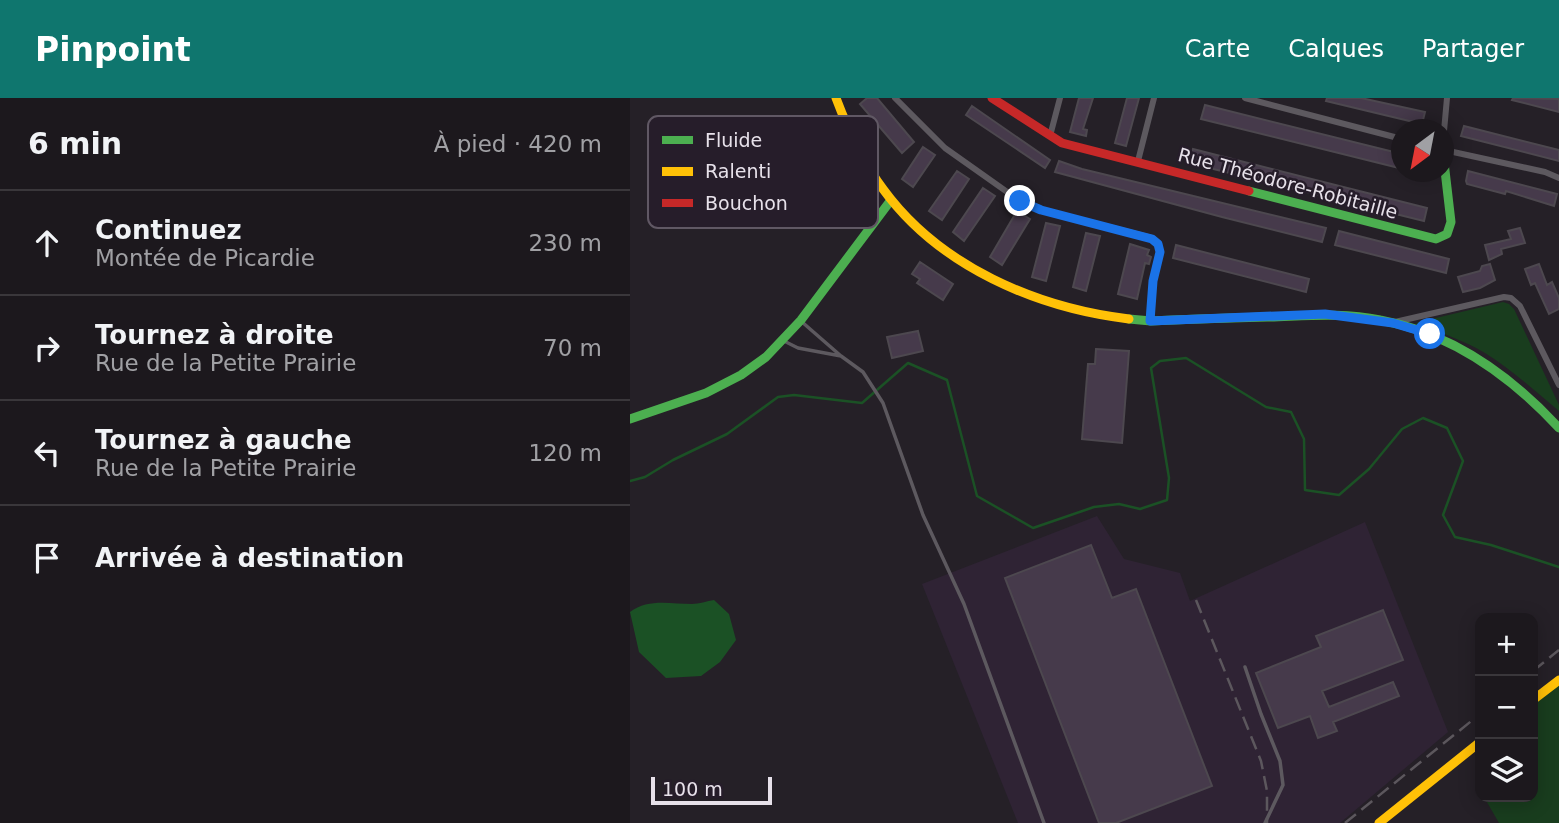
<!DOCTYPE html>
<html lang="fr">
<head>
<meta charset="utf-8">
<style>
  body { margin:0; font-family:"DejaVu Sans",sans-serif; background:#252126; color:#f1f3f6 }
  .controls { position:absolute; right:21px; bottom:21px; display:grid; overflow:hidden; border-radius:14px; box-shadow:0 4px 18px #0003 }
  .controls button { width:63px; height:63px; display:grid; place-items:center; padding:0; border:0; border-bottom:2px solid #3a373b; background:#1c181d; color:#f1f3f6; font:35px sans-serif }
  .compass { position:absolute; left:761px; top:21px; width:63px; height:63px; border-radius:50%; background:#1c181d; box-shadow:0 4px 18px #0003; rotate:212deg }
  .scale { position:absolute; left:21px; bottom:18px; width:121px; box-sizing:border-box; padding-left:7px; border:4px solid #e7e1ea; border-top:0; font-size:19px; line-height:24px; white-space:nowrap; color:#e7e1ea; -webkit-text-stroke:5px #261d2a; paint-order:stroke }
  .stop { position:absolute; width:21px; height:21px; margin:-16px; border:5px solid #1a73e8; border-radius:50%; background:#fff }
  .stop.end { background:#1a73e8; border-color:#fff; box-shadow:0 2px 7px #0008 }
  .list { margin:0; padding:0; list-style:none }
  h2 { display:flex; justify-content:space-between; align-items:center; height:91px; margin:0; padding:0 28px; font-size:30px }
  h2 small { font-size:23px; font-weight:400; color:#a0a0a4 }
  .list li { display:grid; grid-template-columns:46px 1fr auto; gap:21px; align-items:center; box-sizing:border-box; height:105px; padding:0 28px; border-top:2px solid #3a373b }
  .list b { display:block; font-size:26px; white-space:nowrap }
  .list p { margin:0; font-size:23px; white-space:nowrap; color:#a0a0a4 }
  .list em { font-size:23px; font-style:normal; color:#a0a0a4 }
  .icon { flex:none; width:38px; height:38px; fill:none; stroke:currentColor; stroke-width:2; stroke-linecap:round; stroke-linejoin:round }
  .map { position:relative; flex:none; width:929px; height:725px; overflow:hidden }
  header { display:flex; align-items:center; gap:42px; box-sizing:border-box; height:98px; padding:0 35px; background:#0f766e; color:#fff }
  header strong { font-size:33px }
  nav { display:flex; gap:38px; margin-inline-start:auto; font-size:24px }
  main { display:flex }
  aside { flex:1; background:#1c181d }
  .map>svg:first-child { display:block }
  .built { fill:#2f2334 }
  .green { fill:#193d1e }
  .water { fill:#1b5125 }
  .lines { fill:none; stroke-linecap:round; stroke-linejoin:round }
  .stream { stroke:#1b5125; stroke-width:2.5 }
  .building { fill:#463a4b; stroke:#4d484f; stroke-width:2 }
  .lane { stroke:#5d595f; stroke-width:3.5 }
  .street { stroke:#5d595f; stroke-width:6 }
  .fast { stroke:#4caf50; stroke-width:9 }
  .slow { stroke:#ffc107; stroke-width:9 }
  .jam { stroke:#c62828; stroke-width:9 }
  .rail { stroke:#5c575d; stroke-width:2.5; stroke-dasharray:14 7; stroke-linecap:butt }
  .route { stroke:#1a73e8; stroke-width:9 }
  .labels { text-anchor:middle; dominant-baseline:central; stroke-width:5; stroke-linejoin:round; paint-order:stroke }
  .street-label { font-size:19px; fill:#e7e1ea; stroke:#261d2a }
  .key { fill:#261d2a; stroke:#605864; stroke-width:2 }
  .key-label { font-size:19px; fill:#e7e1ea }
</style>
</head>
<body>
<header>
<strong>Pinpoint</strong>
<nav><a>Carte</a><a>Calques</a><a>Partager</a></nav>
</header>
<main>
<aside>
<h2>6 min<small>À pied · 420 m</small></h2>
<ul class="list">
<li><svg class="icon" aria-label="ahead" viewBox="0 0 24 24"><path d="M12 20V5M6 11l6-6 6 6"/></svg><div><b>Continuez</b><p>Montée de Picardie</p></div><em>230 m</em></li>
<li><svg class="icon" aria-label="right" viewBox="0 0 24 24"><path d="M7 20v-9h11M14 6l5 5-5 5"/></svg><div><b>Tournez à droite</b><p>Rue de la Petite Prairie</p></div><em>70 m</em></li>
<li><svg class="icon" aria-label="left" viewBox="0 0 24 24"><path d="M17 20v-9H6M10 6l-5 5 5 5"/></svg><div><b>Tournez à gauche</b><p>Rue de la Petite Prairie</p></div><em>120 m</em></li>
<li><svg class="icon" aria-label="arrive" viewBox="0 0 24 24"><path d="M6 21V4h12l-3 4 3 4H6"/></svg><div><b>Arrivée à destination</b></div></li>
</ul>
</aside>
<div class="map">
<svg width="929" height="725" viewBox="0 0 929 725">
  <rect width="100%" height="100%" fill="#252027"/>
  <path class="built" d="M467,418l27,43 56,14 10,28 175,-79 83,210 -108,91h-322l-96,-239z"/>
  <path class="green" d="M873,204l6,2 5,5 45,96v6c-24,-20 -47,-41 -74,-58 -22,-13 -46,-21 -70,-30z
    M929,585v140h-60l-15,-26h49v-93z"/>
  <path class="water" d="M84,502l15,14 7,26 -16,22 -19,14 -35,2 -27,-26 -9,-40c18,-14 41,-8 62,-8 7,0 15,-3 22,-4z"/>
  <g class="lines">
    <path class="stream" d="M0,383l15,-4 28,-17 54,-26 51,-37 16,-2 68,8 46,-40 39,17 30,116 56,32 61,-21 25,-3 21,5 27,-9 2,-22 -18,-110 9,-7 26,-3 80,49 25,5 13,27 1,51 34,5 30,-26 33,-40 21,-11 24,10 16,33 -20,54 12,22 36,8 68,22"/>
  </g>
  <path class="building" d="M237,0h10l37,44 -12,11 -42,-49z
    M449,0h14l-10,31 4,1 -1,6 -16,-4z
    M497,0h12l-13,48 -11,-3z
    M697,0h34l64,14 -3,12 -96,-23z
    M883,0l46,1v13l-47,-12z
    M575,7l197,49 -3,14 -198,-49z
    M342,8l78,54 -5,8 -79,-53z
    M834,28l95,24v11l-98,-25z
    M293,49l12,8 -22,32 -11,-8z
    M563,51l234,59 -3,13 -235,-58z
    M429,63l23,8 244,59 -4,14 -100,-25 -167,-45z
    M327,73l12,8 -27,41 -13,-9z
    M838,73l89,23 -3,12 -48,-15 -1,3 -38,-10 -1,-3z
    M353,90l12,8 -31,45 -11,-9z
    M387,113l13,8 -28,46 -12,-8z
    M416,125l14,3 -14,55 -14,-4z
    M890,130l5,15 -24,6 1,5 -13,6 -4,-15 26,-6 -3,-8z
    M709,133l110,28 -3,14 -111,-28z
    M456,135l14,3 -14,55 -13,-4z
    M500,146l19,6 -2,5 4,2 -2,7 -4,-1 -8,36 -19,-5z
    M546,147l133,34 -3,13 -133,-34z
    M290,164l33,22 -10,16 -26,-17 3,-4 -8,-5z
    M860,166l5,16 -15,8 -17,4 -5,-15 22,-6 2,-5z
    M909,166l8,21 5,-3 7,16v11l-10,5 -14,-31 -4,2 -6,-16z
    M288,233l5,20 -31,7 -5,-21z
    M466,251l33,2 -7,92 -40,-4 6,-75h7z
    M461,447l21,53 24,-9 76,197 -96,37h-17l-94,-245z
    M753,512l20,50 -81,31 7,16 64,-25 6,14 -66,26 4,9 -19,7 -8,-22 -32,12 -22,-55 65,-26 -5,-11z"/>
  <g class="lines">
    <path class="lane" d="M154,243l14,7 43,8 -39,-34
      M211,258l22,16 20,31 40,112 41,89 80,219
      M615,569l16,47 19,47 3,24 -18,38"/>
    <path class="street" d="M265,0l50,50 75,53 21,9 111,28 6,6 2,8 -7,29 -2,40
      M615,0l157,41
      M814,33l3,-33
      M420,38l10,-38
      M814,52l101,22 14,6
      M508,63l16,-63
      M765,224l109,-25 7,1 9,8 39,79"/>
    <path class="fast" d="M619,93l187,48 11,-5 4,-12 -7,-60
      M499,221l22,2c39,-2 78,-3 117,-4 37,-1 75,-5 112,3 71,13 131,56 179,108
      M0,321l76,-26 35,-18 25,-18 35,-37 90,-120"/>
    <path class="slow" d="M206,0c12,32 26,63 47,91 56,77 153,119 246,130
      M903,602l26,-20
      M749,725l101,-81"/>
    <path class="jam" d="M362,0l70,45 187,48"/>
    <path class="rail" d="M566,502l65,161 6,30v32
      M903,573l26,-21
      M715,725l135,-109"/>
  </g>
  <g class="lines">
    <path class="route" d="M390,103l21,9 111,29 6,5 2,8 -7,29 -3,40 175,-7 68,9 37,11"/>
  </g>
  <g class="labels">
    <g class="street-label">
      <text transform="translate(658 85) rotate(15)">Rue Théodore-Robitaille</text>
    </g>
  </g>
  <rect x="18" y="18" width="230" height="112" rx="10" class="key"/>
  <rect x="32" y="38" width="31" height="8" fill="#4caf50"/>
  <rect x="32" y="69" width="31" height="9" fill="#ffc107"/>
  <rect x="32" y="101" width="31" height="8" fill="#c62828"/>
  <g class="key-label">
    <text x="75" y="49">Fluide</text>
    <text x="75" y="80">Ralenti</text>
    <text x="75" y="112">Bouchon</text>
  </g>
</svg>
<div class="controls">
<button>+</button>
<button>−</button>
<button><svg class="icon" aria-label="layers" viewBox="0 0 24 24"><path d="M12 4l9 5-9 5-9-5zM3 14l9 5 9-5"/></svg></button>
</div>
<svg class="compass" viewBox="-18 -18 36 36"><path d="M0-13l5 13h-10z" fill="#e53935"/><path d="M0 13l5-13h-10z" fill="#a0a0a4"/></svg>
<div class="scale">100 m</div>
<div class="stop" style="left:800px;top:236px"></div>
<div class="stop end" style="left:390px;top:103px"></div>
</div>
</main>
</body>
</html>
